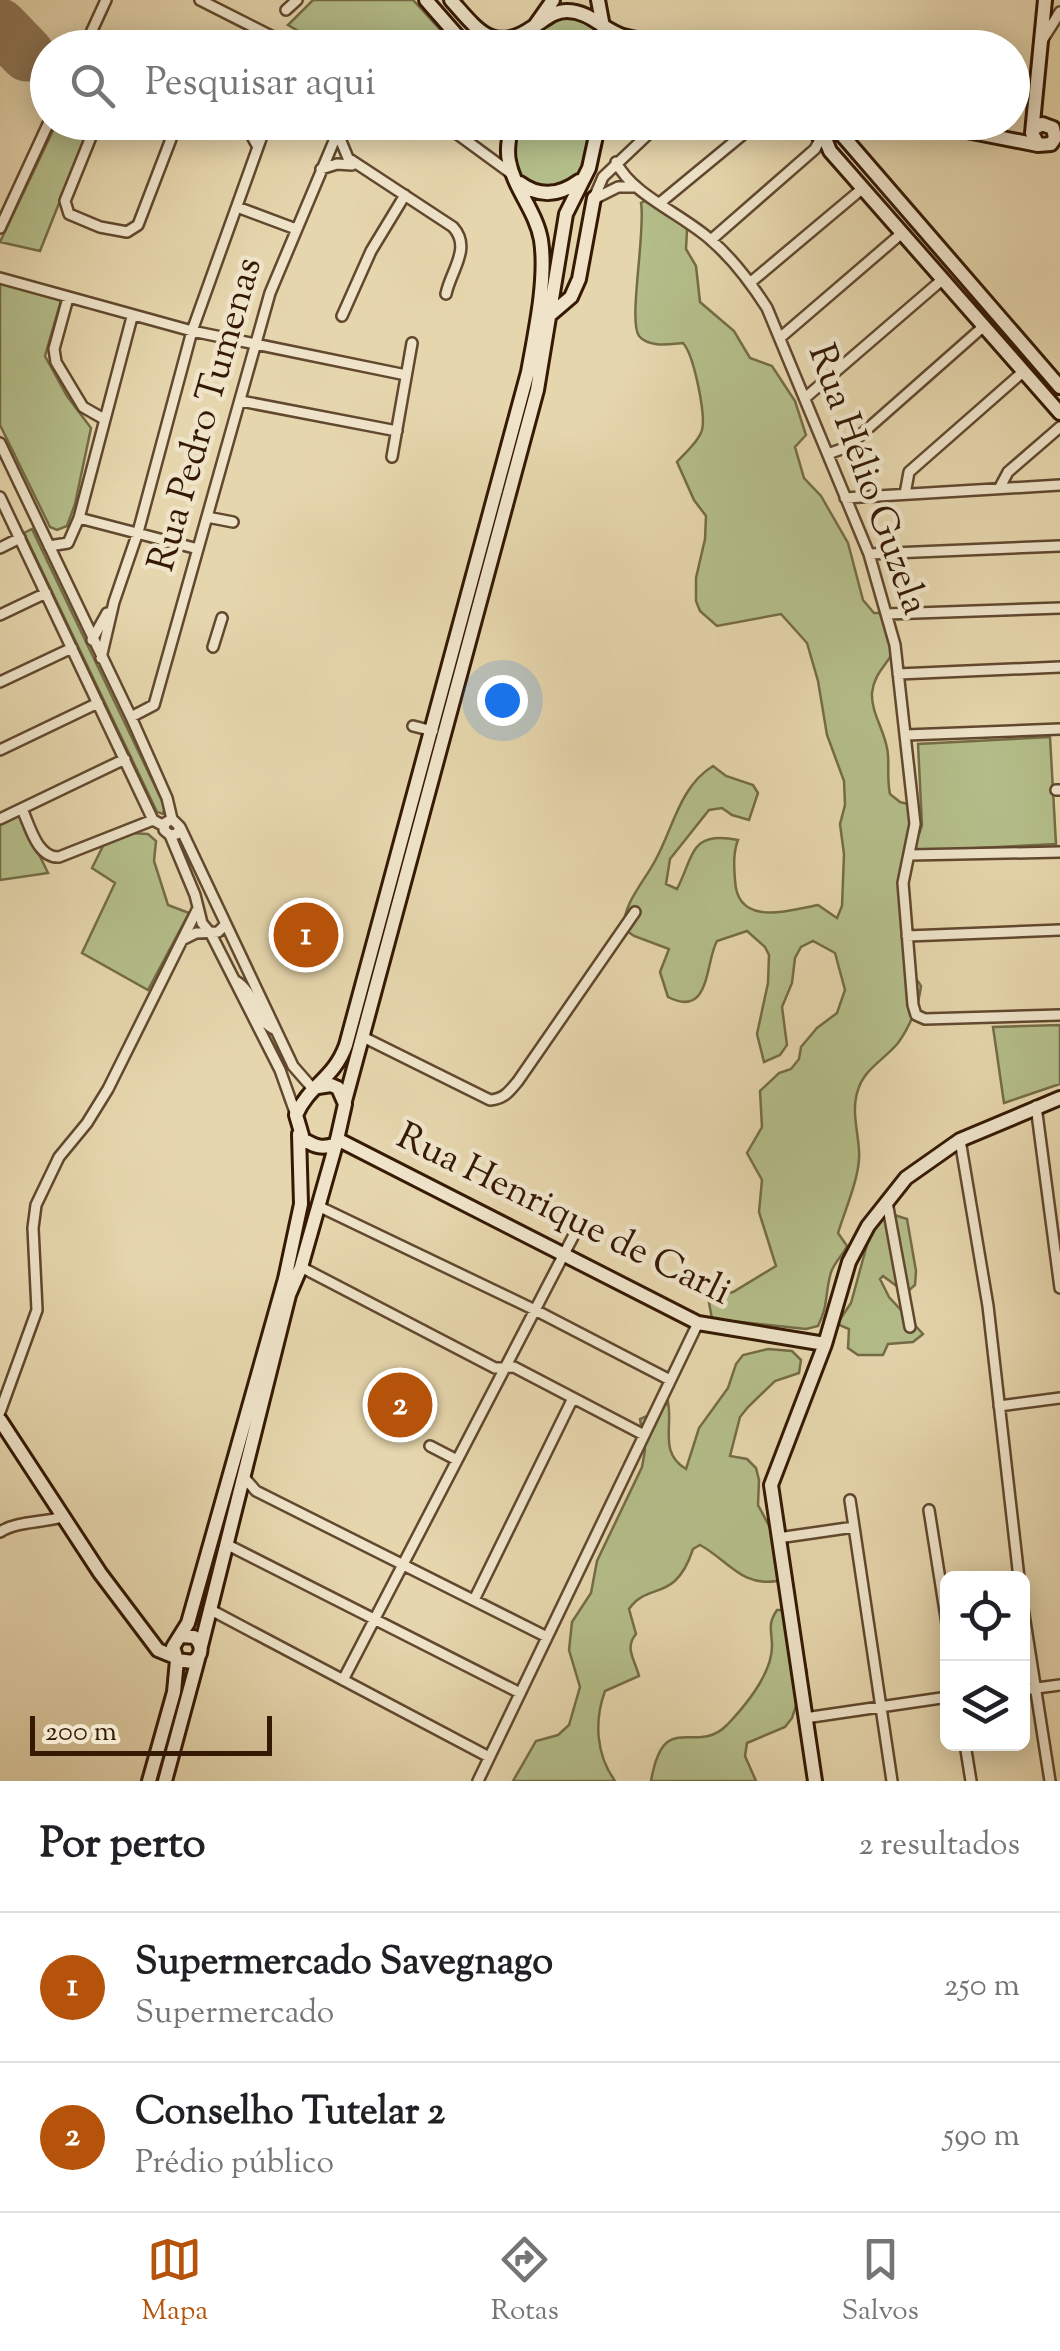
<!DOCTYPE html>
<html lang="pt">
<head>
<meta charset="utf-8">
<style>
  body { margin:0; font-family:"Sorts Mill Goudy",serif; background:#f6f6f6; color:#202124 }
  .controls { position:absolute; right:30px; bottom:30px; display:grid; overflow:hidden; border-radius:15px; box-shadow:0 5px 25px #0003 }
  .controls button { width:90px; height:90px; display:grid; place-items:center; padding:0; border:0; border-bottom:2px solid #e0e0e0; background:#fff; color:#202124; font:50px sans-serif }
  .scale { position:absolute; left:30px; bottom:25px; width:242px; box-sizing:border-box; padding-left:10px; border:5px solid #351903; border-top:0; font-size:28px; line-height:35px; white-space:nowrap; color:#351903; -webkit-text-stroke:8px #efe4ca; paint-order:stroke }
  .you { position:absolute; left:502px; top:700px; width:35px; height:35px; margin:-25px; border:8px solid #fff; border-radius:50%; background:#1a73e8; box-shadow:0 0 0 15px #1a73e833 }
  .badge { display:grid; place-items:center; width:65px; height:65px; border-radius:50%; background:#b45309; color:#fff; font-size:32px; font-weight:700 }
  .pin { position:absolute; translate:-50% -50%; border:5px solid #fff; box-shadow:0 2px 10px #0006 }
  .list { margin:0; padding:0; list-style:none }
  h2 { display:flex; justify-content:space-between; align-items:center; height:130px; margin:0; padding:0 40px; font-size:42px }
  h2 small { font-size:32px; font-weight:400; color:#757577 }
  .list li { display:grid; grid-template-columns:65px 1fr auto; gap:30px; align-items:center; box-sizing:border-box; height:150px; padding:0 40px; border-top:2px solid #e0e0e0 }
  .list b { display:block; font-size:38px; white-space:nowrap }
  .list p { margin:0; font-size:32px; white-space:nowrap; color:#757577 }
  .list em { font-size:32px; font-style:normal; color:#757577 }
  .icon { flex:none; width:55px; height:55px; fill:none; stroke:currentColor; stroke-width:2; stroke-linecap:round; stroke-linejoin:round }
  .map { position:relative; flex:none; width:1060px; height:1781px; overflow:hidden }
  .search { position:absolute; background:#fff; box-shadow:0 5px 25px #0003; left:30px; right:30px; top:30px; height:110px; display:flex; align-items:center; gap:25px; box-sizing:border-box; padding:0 35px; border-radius:55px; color:#757577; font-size:38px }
  .sheet { height:430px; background:#fff }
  nav { display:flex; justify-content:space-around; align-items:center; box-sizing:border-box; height:140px; border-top:2px solid #e0e0e0; background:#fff; font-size:28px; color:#757577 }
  nav a { display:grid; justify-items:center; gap:5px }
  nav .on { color:#b45309 }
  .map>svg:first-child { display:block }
  .green { fill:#b4be8a; stroke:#746c46; stroke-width:2.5 }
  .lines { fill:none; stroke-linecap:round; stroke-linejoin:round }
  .runway { stroke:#8e7858; stroke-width:55 }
  .street-casing { stroke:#61482e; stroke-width:14 }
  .secondary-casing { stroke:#351903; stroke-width:18 }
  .street { stroke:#efe4ca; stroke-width:9 }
  .secondary { stroke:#efe4ca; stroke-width:12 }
  .labels { text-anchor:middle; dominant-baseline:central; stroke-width:9; stroke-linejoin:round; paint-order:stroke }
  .street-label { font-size:38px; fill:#351903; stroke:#efe4ca }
</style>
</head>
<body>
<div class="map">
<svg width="1060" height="1781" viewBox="0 0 1060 1781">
  <rect width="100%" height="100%" fill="#e6d6ad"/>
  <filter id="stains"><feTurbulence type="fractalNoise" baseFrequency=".002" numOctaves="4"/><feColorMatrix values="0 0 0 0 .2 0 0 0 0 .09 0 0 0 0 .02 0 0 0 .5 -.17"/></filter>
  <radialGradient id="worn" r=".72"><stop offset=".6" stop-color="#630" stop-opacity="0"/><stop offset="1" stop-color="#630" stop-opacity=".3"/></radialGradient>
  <path class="green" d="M313,0h100l43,47h-130l-38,-22z
    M566,17c20,1 32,11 38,31h-75c7,-18 18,-29 37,-31z
    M57,122l34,1 -51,128 -40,-9z
    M517,123h75c-2,14 -2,33 -10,46 -15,26 -60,24 -68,-7 -4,-13 1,-27 3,-39z
    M649,199l19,5 15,15 4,11 -1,19 10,17 4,36 34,29 16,27 22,8 23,35 11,34 -11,12 9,31 17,18 27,47 15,57 11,13h15c24,42 -14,47 -17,80 -1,22 15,40 16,62 1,13 -1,25 2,39l10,8 12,3 7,10v19l3,-9 -4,-81 132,-7 6,107 -138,7 -14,17c1,16 -2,91 2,99 4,6 11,12 15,19 -2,19 -12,42 -23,57 -13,16 -34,26 -40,47 -7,20 0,40 1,61 2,23 -14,59 -21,82l9,13c-5,11 -15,18 -17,30 -5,20 -2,30 -12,50l-12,3 -94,-10 -4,-22 25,-5 43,-26 -17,-54 3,-32 -15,-27 15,-26 -2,-36 19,-18 12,-4 8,-10 2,-12 16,-19 20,-15 8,-23 -10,-37 -22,-12 -12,6 -6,11 -3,25 -10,24 5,38 -7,10 -16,7 -7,-28 11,-51 1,-28 -4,-8 -18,-16 -30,10c-12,21 -6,78 -49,56l-8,-25 9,-23 -35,-13 -10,-7c-2,-25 21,-48 32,-70 17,-31 24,-73 57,-93l13,10 27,9 5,8 -9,27 -17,-5 -10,-7 -13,2 -39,49 -4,25 11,5c17,-33 13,-59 61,-49 -5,13 -4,26 -3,40 2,47 52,31 83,25l19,13 5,-12 2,-52 -4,-30 5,-19 -1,-24 -17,-46 -9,-54 -11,-38 -26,-29 -64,12 -17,-15 -4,-10v-23l9,-39 1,-23 -12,-16 -17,-38c8,-9 22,-21 25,-32 4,-15 -8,-75 -19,-87 -13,1 -34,5 -44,-7 -11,-15 7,-105 2,-133z
    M0,282l61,18 -16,56 22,40 24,32 -16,76 -8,22 -10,4 -7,-3 -50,-102z
    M32,529l133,278 -2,7 -6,-2 -133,-279z
    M20,815l28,58 -48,7v-56z
    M129,833l19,1 8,7 -2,20 14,44 21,8 -41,77 -66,-37 33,-70 -23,-15 12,-24z
    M1060,1025v59l-56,19 -11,-76z
    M891,1214l16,5 9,52 -1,14 -9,8 -23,-17 -3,3 9,18 34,37 -10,8 -25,2 -5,11h-25l-10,-7 1,-19 -12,-5 14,-21 20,-73 8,-10z
    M768,1349l24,2 9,9 -2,13 -24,8 -27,26 -8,10 -10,39 17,3 9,9 3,12 -1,25 31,58 -5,14 -7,4c-36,6 -49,-21 -77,-36l-7,4c-18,55 -45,32 -64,60l7,25c-12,14 -1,26 3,42l-34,15c-11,30 -9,64 10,90h-102l23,-40 22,-6 11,-10 11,-38 -11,-37 3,-28 19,-29 6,-32 45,-94 3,-17 -5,-31 21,-9 7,-8c5,25 -9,51 18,67l13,-41 29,-40 8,-24 7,-9z
    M777,1610h12l7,11 11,52 -15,45 -7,9 -38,16 -2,13 11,25h-105c13,-74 44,-24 76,-56 18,-19 45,-51 45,-79 0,-16 -5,-21 5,-36z"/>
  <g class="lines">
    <path class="runway" d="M0,26l27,28"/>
    <g class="street-casing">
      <path id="street" d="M200,0l95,48
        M286,10l11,-10
        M97,37l24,11
        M1043,39l17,-27
        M84,48l22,-48
        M97,122l-32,79 4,13 31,13 27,5 11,-7 33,-86
        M244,122l14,25
        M441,122l71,52
        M462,122l31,7 14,-7
        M338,134l10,24 105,69c19,21 -2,43 -7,67
        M616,162c16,33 68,53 96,79 22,19 39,42 55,67l102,246 26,91 20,179 -12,59 10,122 3,10 9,4 135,-4
        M321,169l16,-5 15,1
        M594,198l9,-21 58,-55
        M596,198l22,-11h18
        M661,202l97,-80
        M237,207l59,22
        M0,228l49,-106
        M711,240l104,-91 7,-13
        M0,278l192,53 214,44
        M751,282l112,-94
        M68,298l-14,51 2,13 27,45 21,12
        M342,316l29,-65 34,-56
        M781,337l121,-104
        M805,398l138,-119
        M241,401l156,30
        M0,443l131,274 36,81 5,21
        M828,454l19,-7 137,-121
        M392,457l20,-114
        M1000,487l8,-15 52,-45
        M905,494l4,-22 115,-101
        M0,497l153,323 11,6
        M845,498l215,-13
        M207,517l26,5
        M79,518l119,31
        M49,546l19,-3 11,-25 53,-201
        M0,548l20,-10
        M869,554l191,-8
        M887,614l173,-6
        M0,615l46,-22
        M92,640l15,-27
        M213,647l9,-29
        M101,658l13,-56 24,-70 54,-201 75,-209
        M898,674l162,-7
        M0,682l72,-34
        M131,717l23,-12 116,-412 72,-171
        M413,726l20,5
        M906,735l154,-6
        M0,750l98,-47
        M1056,790h4
        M22,809c8,17 15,49 37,48l94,-37
        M0,819l125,-60
        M180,827l113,239 21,24
        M170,835l7,-1 3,-7 -8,-8 -7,4 -1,7 6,5 25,60 7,28 9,11 69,136 16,45
        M910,855l150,-3
        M907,936l153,-6
        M182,940l14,-7 22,-1 7,-7
        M236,981c20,12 20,42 40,49
        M363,1037l127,63c14,-1 19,-8 28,-19l117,-169
        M1036,1106l24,182
        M960,1140l28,166 31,272
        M887,1202l23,125
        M318,1206l217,104 135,70
        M301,1267l194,101 19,-1 130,68
        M999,1406l61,-8
        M0,1412l37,-102 -4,-82 3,-23 23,-48 28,-34 21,-34 89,-179
        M430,1446l27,14
        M243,1476l13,15 291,146
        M850,1500l42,281
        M929,1510l19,120
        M0,1532c17,-11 42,-9 62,-15
        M778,1538l76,-11
        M226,1544l294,149
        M474,1600l99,-202
        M1022,1602l28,179
        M211,1610l278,147
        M343,1680l233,-449
        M1022,1690l38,-5
        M805,1718l143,-21
        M965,1744l6,37
        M478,1781l220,-458"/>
    </g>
    <g class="secondary-casing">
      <path id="secondary" d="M426,0l42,48
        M451,0c26,29 42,55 82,27 12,-7 20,-16 34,-16 23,0 36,19 56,25 23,6 47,8 69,12
        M598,0l9,48
        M525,48l9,-21 19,-27
        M811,122l6,12h13
        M921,122l117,23
        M836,128l224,259
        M1035,128l7,-4 11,4 2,10 -4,6 -13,1 -6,-12 13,-133
        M824,136l6,15 230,262
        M520,183c20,15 40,12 59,-2
        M550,315l21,-18 8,-18 15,-81
        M318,1087l13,-2 7,3 7,16 -9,40c-13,5 -21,3 -33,-5l-7,-24c13,-30 38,-36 50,-70l182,-673c7,-39 19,-93 13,-132 -5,-29 -27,-51 -32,-79 -3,-13 1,-26 3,-39
        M345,1101l192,-711 29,-176 23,-46 10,-46
        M337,1139l361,184 127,21
        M0,1420l100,153 58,77 17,7
        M182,1636l12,1c9,7 9,18 -1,25l-16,-2 -4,-13 15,-24 97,-344 16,-75 -2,-70
        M201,1646l88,-351 12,-28 35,-123
        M149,1781l25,-89 3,-32
        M165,1781l33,-122
        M815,1781l-44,-296 54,-141 24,-82 19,-36 38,-48 54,-38 100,-42"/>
    </g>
    <use href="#street" class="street"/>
    <use href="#secondary" class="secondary"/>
  </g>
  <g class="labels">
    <g class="street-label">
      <text transform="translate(207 415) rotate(-74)">Rua Pedro Tumenas</text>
      <text transform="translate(866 480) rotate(70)">Rua Hélio Guzela</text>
      <text transform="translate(563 1216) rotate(26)">Rua Henrique de Carli</text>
    </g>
  </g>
  <rect width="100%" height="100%" filter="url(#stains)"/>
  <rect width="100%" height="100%" fill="url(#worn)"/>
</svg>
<div class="controls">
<button><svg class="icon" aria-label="locate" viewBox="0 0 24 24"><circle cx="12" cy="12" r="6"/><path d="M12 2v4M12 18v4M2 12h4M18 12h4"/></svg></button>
<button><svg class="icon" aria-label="layers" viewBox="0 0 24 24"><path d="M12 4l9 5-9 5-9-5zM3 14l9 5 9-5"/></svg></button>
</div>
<div class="scale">200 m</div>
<div class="you"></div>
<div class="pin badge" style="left:306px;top:935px">1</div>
<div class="pin badge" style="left:400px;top:1405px">2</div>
<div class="search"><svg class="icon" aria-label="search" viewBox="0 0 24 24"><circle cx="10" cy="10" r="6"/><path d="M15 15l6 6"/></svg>Pesquisar aqui</div>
</div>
<section class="sheet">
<h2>Por perto<small>2 resultados</small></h2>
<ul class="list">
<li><span class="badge">1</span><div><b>Supermercado Savegnago</b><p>Supermercado</p></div><em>250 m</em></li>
<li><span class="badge">2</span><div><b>Conselho Tutelar 2</b><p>Prédio público</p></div><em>590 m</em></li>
</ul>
</section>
<nav>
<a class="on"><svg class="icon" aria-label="map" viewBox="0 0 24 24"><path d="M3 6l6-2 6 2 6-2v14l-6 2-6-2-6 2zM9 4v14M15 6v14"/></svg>Mapa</a>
<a><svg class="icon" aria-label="directions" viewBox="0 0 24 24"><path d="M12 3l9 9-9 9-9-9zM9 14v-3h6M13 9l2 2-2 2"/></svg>Rotas</a>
<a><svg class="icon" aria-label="saved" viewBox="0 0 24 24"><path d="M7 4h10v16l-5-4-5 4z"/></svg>Salvos</a>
</nav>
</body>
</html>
